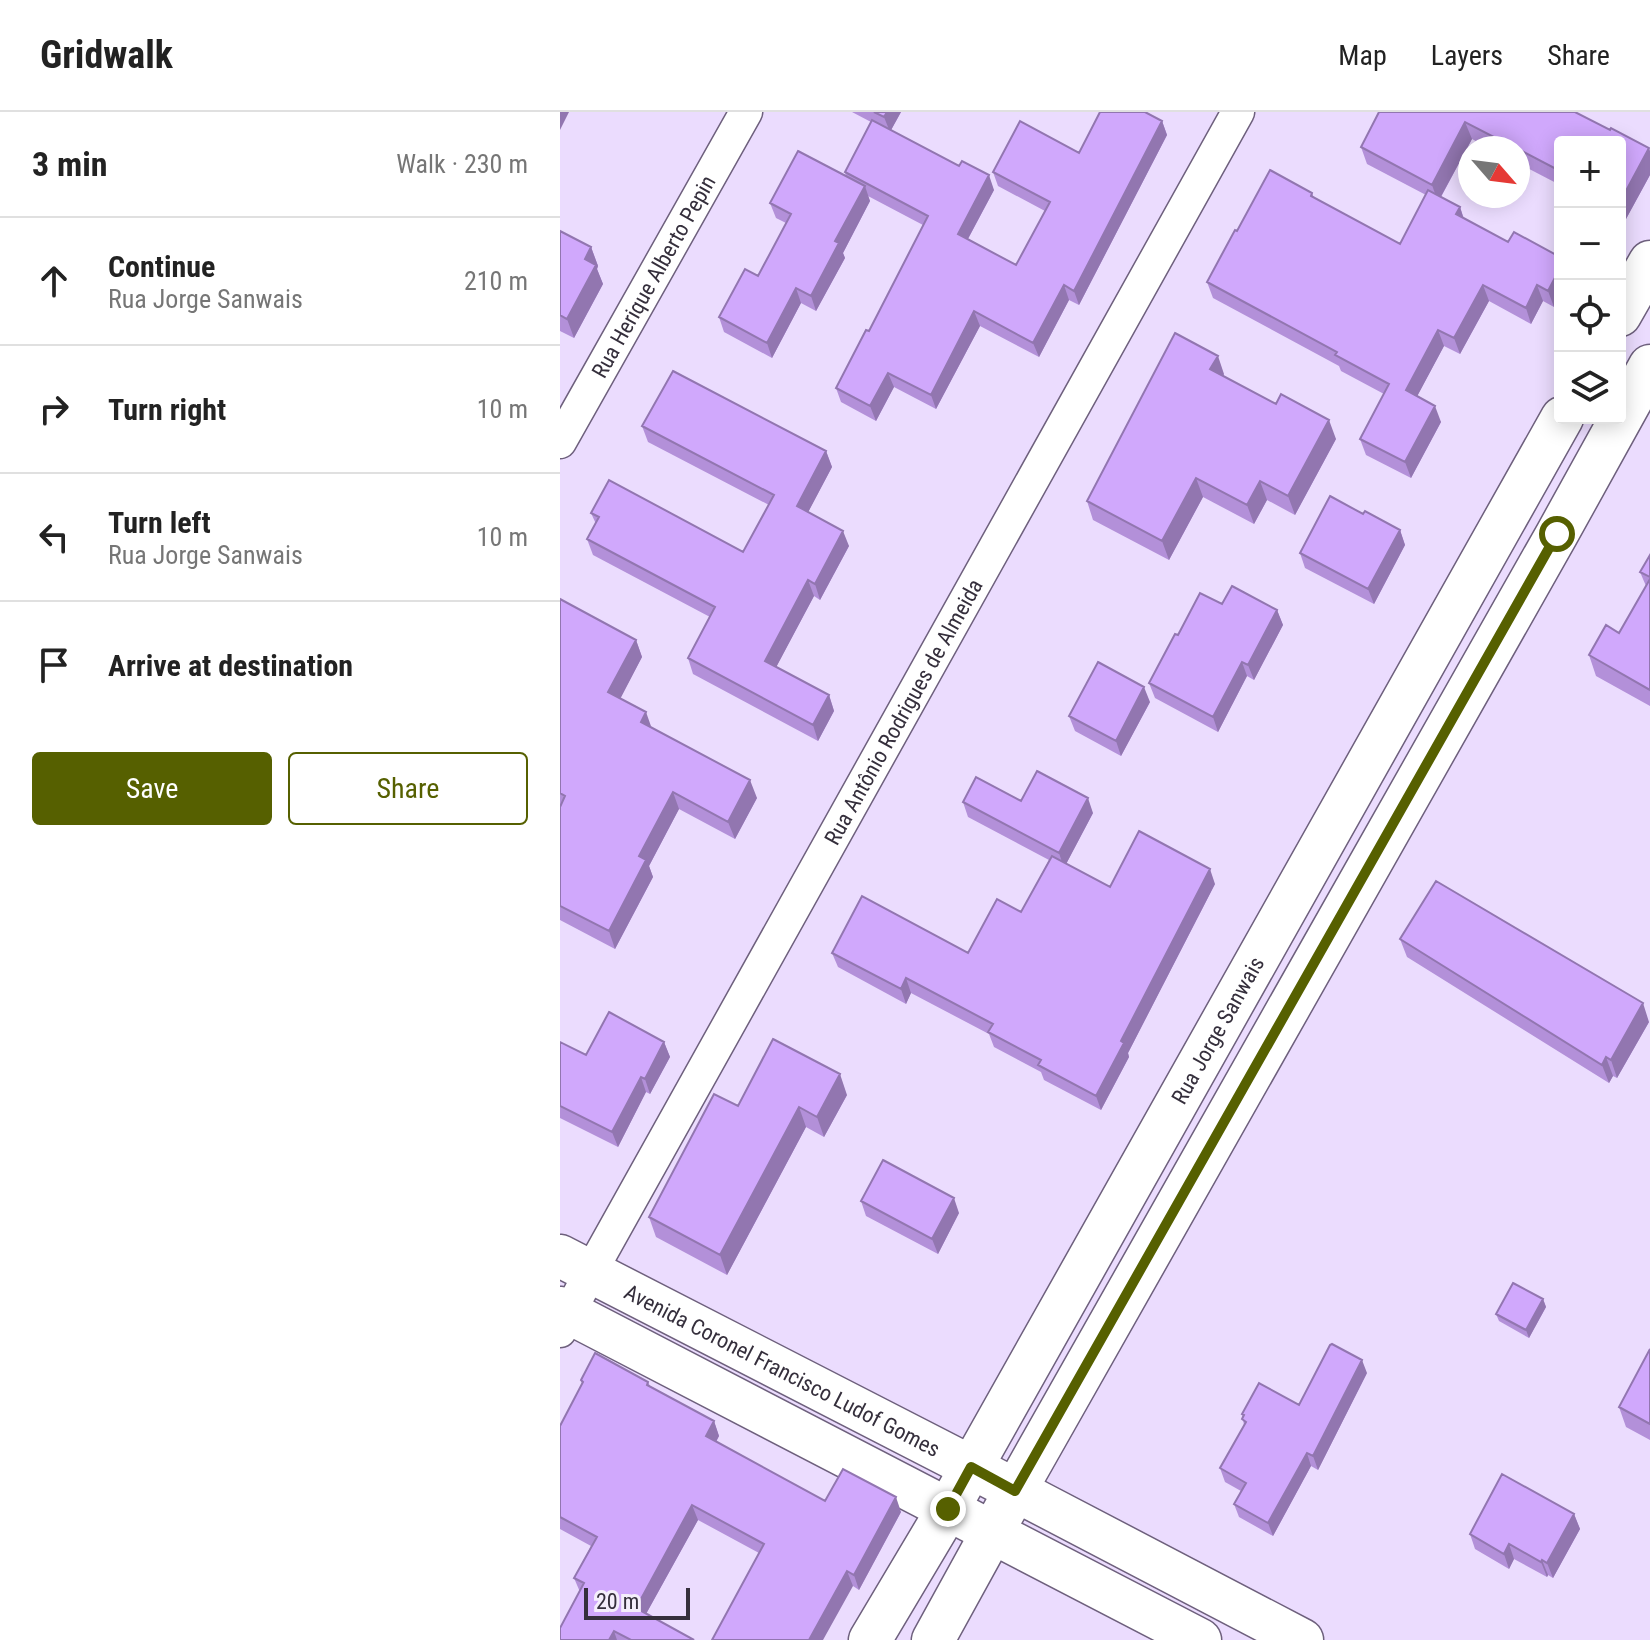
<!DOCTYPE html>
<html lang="en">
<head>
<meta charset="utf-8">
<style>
  body { margin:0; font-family:"Roboto Condensed",sans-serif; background:#f2f2f2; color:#222 }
  .controls { position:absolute; right:24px; top:24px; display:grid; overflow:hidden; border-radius:8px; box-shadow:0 4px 20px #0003 }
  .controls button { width:72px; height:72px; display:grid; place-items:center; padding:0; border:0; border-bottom:2px solid #e0e0e0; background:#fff; color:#222; font:40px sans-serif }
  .compass { position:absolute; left:898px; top:24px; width:72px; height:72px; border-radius:50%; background:#fff; box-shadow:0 4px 20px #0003; rotate:118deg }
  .scale { position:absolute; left:24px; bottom:20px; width:106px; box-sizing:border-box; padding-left:8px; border:4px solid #352f3c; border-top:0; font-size:22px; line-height:28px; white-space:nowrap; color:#352f3c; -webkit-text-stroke:6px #f4eefb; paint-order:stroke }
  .stop { position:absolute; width:24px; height:24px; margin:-18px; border:6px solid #566000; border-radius:50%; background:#fff }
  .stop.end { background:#566000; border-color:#fff; box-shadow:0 2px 8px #0008 }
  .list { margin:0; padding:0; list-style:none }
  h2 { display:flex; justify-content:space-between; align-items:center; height:104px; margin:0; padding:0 32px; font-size:34px }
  h2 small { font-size:26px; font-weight:400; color:#767676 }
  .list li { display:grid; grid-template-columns:52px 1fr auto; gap:24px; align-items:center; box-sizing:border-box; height:128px; padding:0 32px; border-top:2px solid #e0e0e0 }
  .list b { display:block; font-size:30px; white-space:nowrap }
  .list p { margin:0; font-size:26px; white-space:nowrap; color:#767676 }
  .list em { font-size:26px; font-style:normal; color:#767676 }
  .actions { display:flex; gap:16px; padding:24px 32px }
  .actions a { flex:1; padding:18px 0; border:2px solid #566000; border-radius:8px; text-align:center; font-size:28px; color:#566000 }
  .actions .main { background:#566000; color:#fff }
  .icon { flex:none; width:44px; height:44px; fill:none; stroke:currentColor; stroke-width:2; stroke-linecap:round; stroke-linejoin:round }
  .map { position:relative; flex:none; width:1090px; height:1528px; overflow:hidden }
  header { display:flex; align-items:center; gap:48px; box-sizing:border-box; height:112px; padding:0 40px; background:#fff; border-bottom:2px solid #e0e0e0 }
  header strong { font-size:38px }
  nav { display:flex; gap:44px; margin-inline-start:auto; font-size:28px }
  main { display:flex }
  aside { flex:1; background:#fff }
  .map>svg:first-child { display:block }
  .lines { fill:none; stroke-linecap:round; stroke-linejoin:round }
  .minor-casing { stroke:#6e607d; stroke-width:35 }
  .tertiary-casing { stroke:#6e607d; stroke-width:45 }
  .minor { stroke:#fff; stroke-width:32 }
  .tertiary { stroke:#fff; stroke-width:42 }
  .wall { fill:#b390d9 }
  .shaded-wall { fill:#9276b0 }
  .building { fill:#d0a8fc; stroke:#9276b0; stroke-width:2 }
  .route { stroke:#566000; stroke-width:10 }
  .labels { text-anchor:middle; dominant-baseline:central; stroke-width:8; stroke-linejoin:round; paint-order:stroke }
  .street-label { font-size:22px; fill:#352f3c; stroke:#f4eefb }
</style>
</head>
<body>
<header>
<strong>Gridwalk</strong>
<nav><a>Map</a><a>Layers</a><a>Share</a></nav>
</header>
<main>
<aside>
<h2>3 min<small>Walk · 230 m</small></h2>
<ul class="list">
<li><svg class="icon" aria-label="ahead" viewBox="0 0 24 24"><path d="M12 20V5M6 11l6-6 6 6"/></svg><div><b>Continue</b><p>Rua Jorge Sanwais</p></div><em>210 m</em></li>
<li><svg class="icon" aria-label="right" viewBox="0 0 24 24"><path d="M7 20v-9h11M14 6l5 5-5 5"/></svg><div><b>Turn right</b></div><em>10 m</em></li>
<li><svg class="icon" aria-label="left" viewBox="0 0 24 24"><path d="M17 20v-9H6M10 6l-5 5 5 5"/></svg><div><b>Turn left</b><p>Rua Jorge Sanwais</p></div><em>10 m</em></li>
<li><svg class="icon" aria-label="arrive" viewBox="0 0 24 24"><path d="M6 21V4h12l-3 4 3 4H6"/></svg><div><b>Arrive at destination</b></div></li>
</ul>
<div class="actions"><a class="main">Save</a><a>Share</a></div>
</aside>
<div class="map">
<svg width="1090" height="1528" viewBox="0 0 1090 1528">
  <rect width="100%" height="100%" fill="#ebdcfe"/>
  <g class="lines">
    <g class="minor-casing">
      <g id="minor">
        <path id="s1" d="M0,330l186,-330"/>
        <path id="s2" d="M0,1219l30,-58 648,-1161"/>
      </g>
    </g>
    <g class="tertiary-casing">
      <g id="tertiary">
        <path d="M1060,203l30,-53"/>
        <path id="s3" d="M0,1144l411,211 331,173"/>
        <path d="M0,1196l640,332"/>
        <path id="s4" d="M310,1528l78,-131 614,-1091"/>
        <path d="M373,1528l82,-149 542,-957 93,-168"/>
      </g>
    </g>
    <use href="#minor" class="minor"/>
    <use href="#tertiary" class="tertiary"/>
  </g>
  <path class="wall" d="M292,0h49l-10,18 103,60 -26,49 48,26 29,-54 -47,-25 -5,-14 86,-19 83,-32 5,14 -88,170 -10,-5 -30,57 -59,-31 -44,83 -42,-22 -18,34 -35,-19 -5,-14 33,-57 54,-106 -55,-29 2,5 -27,52 2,5 -29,53 -15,-8 -29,55 -48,-26 -5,-15 39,-41 28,-53 -10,-5 -6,-15 76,-26 -1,-5 26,-50z
    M819,0h196l75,39v24l-24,44 -6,-3v-74h-60v43l-42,-22v-15h-29l-17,-9 -31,58 19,10 4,12 44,23 52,15v38l-6,12 -11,-6 -12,23 -42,-23 -29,53 -16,-8 -27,50 24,26 -30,56 -45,-23 -6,-16 24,-45 -43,-23 -2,-5 -126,-68 -6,-16 30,-51 75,-38 2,5 86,46 26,-49 -59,-31 -6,-17z
    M0,119l31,16 7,19 -1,3 6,15 -29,54 -14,-7z
    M664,262v2l112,63 -41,76 -28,-15 -13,24 -51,-27 -34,63 -76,-40 -6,-19z
    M82,314l184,25 6,16 -24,45 41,34 -29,54 -6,-4 -38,71 53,28 5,16 -16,30 -125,-67 -5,-16 22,-41 -117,-62 -6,-16 9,-15 -5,-11 152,39 26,-47 -121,-63z
    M840,418l5,15 -31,59 -69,-36 -5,-15z
    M1090,443v151l-54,-30 -7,-21 30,-22 27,-47 -6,-14z
    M0,487l76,41 6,17 -22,41 32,30 105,70 -22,41 -56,-30 -30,57 4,11 -38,72 -55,-29z
    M662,492l55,6 6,15 -29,55 -7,-4 -29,56 -63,-34 -6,-15 29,-48z
    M590,590l-29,54 -46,-25 -6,-15z
    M461,689l72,12 -27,51 44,23 105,-3 -87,169 1,4 -28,53 -57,-30 -3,-8 -47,-25 -5,-13 -78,-41 -5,11 -68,-37 -6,-14h136l53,-41 28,-52 -81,-43 -5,-15z
    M840,827l249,83 -32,56 -4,-2 -4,7 -202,-126z
    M0,930l26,13 78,-13 6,15 -20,37 -4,-2 -28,55 -58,-29z
    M287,983l-23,42 -18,-10 -79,148 -71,-38 -7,-20 89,-111z
    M301,1089l98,12 -21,41 -72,-38z
    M983,1187l3,8 -17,31 -30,-17 -3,-7z
    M1090,1237v91l-24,-13 -7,-20z
    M807,1261l-49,97 -7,-4 -38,70 -34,-19 -5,-13 7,-13 -16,-9 -5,-14 24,-43 -2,-11 57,-9z
    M21,1268l67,2 2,4 64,35 5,15 -3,6 109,59 76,11 -42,78 -6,-4 -94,-33 -61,-33 -52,94 48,26h-134l20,-48 -6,-14 17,-32 -31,-17v-103l22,-42z
    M1014,1402l6,15 -27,49 -5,-3 -1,2 -33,-18 -5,10 -34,-20 -5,-15z"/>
  <path class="shaded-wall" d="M0,0h9l-9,18z
    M327,0h14l-11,20 -6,-15z
    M602,9l5,14 -88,170 -5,-14z
    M905,10l7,17 -34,63 -6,-17z
    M1089,36l1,3v24l-24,44 -6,-17z
    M429,63l5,15 -31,58 -5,-14z
    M305,74l5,15 -27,52 2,5 -29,53 -5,-15 24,-55z
    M900,95l5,16 -9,-9z
    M31,135l7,19 -1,3 6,15 -29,54 -7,-19 18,-60z
    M1000,156v27l-6,12 -6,-16z
    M504,173l5,15 -30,57 -6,-14z
    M923,173l6,16 -29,53 -6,-16z
    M977,173l6,16 -12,23 -5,-16z
    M236,176l5,15 -29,55 -5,-15z
    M414,199l6,15 -44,83 -5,-14z
    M878,218l6,16 -32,60 -6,-16z
    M658,244l6,18 -7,14 -7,-19z
    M328,261l6,14 -18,34 -6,-15z
    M875,294l6,16 -30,56 -6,-16z
    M769,308l7,19 -41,76 -7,-19z
    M266,339l6,16 -29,55 -6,-16z
    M636,366l7,19 -34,63 -7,-19z
    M700,369l7,19 -13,24 -7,-19z
    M840,418l5,15 -31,59 -6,-15z
    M283,419l6,15 -29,54 -5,-16z
    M248,468l6,16 -43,81 -6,-16z
    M717,498l6,15 -29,55 -6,-15z
    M76,528l6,17 -27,52 -7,-17z
    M682,550l5,14 -29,56 -5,-15z
    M584,575l6,15 -29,54 -5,-15z
    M269,583l5,16 -16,30 -5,-16z
    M86,600l6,17 -11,-7z
    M190,668l7,18 -22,41 -7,-17z
    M113,680l6,17 -30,57 4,11 -38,72 -6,-18 30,-75z
    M528,686l5,15 -29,55 -5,-15z
    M650,757l5,15 -87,169 1,4 -28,53 -5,-14 25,-55z
    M346,866l5,15 -5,11 -5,-15z
    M1083,891l6,19 -32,56 -6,-18z
    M104,930l6,15 -20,37 -5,-15z
    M1046,945l7,19 -4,7 -7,-18z
    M280,962l7,21 -23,42 -7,-20z
    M81,965l5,15 -28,55 -6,-15z
    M239,995l7,20 -79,148 -7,-20z
    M394,1086l5,15 -21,41 -6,-15z
    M983,1187l3,8 -17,31 -3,-8z
    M802,1248l5,13 -49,97 -5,-14z
    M154,1309l5,15 -8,15 -5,-15z
    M747,1341l4,13 -38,70 -5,-13z
    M336,1385l5,15 -42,78 -5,-15z
    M132,1393l6,15 -57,103 -5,-15z
    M1014,1402l6,15 -27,49 -6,-15z
    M949,1432l5,15 -5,10 -5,-15z
    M982,1448l6,15 -1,2 -6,-15z
    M287,1459l6,15 -30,54h-14z
    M54,1519l3,9h-8z"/>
  <path class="building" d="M314,0h13l-3,5z
    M540,0h45l17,9 -88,170 -10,-6 -31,58 -59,-32 -43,84 -43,-22 -18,33 -34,-18 30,-58 3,1 59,-115 -83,-44 27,-52 87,46 3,-5 27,14 -31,59 58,31 34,-63 -57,-30 27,-51 59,32z
    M819,0h196l35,18 1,-2 38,20 -29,54v-60h-60v29l-42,-22v-1h-3l-50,-26 -33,63 -71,-38z
    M238,39l67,35 -30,55 4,2 -28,53 -15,-8 -29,55 -48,-26 26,-48 13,7 33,-62 -21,-11z
    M710,58l42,23 -1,3 89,48 28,-54 32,17 -4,7 52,28 6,-10 46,25v11l-12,23 -11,-6 -11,23 -43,-23 -29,53 -16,-8 -32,60 29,16 -30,56 -45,-23 29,-55 -54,-29 2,-3 -130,-70 28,-52 2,1z
    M0,119l31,16 -6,12 11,6 -29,54 -7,-4z
    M615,221l43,23 -8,13 66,35 5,-10 48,26 -41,76 -28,-15 -13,24 -51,-27 -34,63 -75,-40z
    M113,259l153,80 -29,55 46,25 -28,53 -7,-4 -43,81 64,34 -16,30 -125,-67 27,-51 -128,-68 12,-22 -8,-4 18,-33 134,72 31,-57 -132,-69z
    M770,384l33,18 2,-3 35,19 -32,59 -68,-36z
    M1090,443v22l-10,-5z
    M1090,467v111l-61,-35 17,-30 13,8z
    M672,474l45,24 -29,55 -6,-3 -29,55 -64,-34 26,-49 3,1 22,-42 22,11z
    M0,487l76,41 -28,52 38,20 -5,10 109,58 -22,42 -55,-30 -34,64 7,4 -37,71 -49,-25v-99l5,-11 -5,-3z
    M538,550l46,25 -28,54 -47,-25z
    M477,659l51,27 -29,55 -96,-51 13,-25 45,24z
    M579,719l71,38 -89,172 3,2 -28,53 -58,-31 3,-5 -53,-28 5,-8 -87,-46 -5,11 -69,-36 30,-57 106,57 29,-54 24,13 31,-56 58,31z
    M876,769l207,122 -32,57 -5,-3 -4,8 -202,-126z
    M49,900l55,30 -19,37 -4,-2 -29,55 -52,-26v-64l26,13z
    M213,927l67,35 -23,43 -18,-10 -79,148 -71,-38 65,-123 24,12z
    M323,1048l71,38 -22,41 -71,-38z
    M953,1171l30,16 -17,31 -30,-16z
    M772,1232l30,16 -49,96 -6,-3 -39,70 -34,-19 12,-21 -26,-15 26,-46 -4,-3 2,-4 -2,-1 17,-31 40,22 31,-60z
    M1090,1237v75l-31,-17z
    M35,1241l53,29 -1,3 67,36 -8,15 119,65 18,-32 53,28 -42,78 -7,-4 -38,69h-97l52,-96 -72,-39 -56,103 58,32h-63l-17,-9 -5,9h-49v-12l24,-45 -10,-5 23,-41 -37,-20v-91l23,-44 -2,-2z
    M942,1362l72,40 -27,49 -5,-3 -1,2 -32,-18 -5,10 -34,-20z"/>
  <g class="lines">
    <path class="route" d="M388,1397l23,-42 44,24 542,-957"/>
  </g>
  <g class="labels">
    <g class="street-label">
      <text stroke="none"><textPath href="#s1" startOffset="190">Rua Herique Alberto Pepin</textPath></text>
      <text stroke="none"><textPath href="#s2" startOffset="708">Rua Antônio Rodrigues de Almeida</textPath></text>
      <text stroke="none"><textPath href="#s4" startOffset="702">Rua Jorge Sanwais</textPath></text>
      <text stroke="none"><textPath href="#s3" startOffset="250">Avenida Coronel Francisco Ludof Gomes</textPath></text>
    </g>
  </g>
</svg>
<div class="controls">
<button>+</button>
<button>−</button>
<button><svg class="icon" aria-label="locate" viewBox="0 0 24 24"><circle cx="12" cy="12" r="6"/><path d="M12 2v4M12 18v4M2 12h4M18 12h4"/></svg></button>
<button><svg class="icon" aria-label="layers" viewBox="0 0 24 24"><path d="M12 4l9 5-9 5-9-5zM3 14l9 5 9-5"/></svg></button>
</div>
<svg class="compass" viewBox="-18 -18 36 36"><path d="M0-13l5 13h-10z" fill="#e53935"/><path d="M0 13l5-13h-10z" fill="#767676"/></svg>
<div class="scale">20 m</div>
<div class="stop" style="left:997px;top:422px"></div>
<div class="stop end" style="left:388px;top:1397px"></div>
</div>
</main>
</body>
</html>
